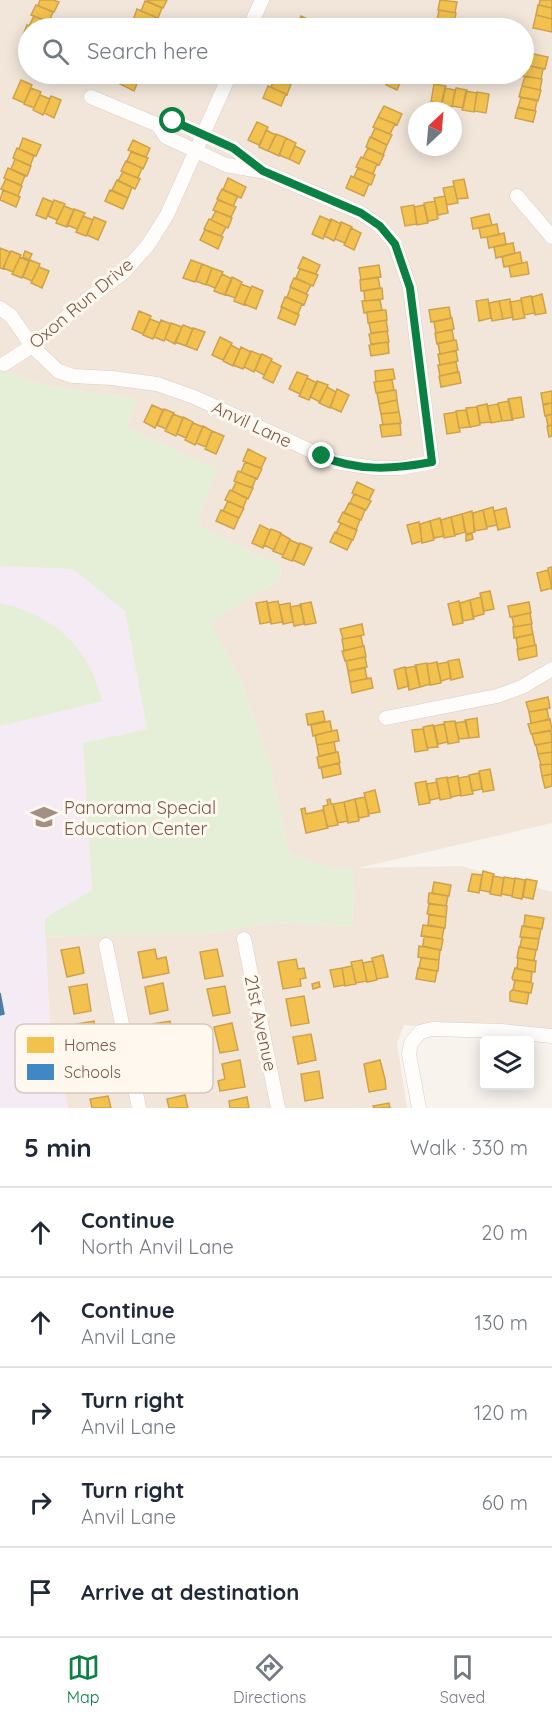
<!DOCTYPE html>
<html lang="en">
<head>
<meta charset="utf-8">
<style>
  body { margin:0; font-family:Quicksand,sans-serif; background:#f6f6f7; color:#1f2937 }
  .controls { position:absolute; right:18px; bottom:18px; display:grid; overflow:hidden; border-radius:6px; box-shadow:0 3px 15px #0003 }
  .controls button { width:54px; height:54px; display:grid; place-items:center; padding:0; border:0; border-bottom:2px solid #e0e1e3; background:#fff; color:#1f2937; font:30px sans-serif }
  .compass { position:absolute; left:408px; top:102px; width:54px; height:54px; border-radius:50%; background:#fff; box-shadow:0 3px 15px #0003; rotate:26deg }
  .stop { position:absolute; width:18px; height:18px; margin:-14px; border:4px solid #0b8043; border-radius:50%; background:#fff }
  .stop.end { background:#0b8043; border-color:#fff; box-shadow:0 2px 6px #0008 }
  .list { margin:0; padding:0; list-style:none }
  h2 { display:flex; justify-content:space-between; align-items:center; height:78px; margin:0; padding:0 24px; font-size:26px }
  h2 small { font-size:20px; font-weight:400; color:#747a83 }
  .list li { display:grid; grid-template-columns:39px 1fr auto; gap:18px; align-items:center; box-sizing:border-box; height:90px; padding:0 24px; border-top:2px solid #e0e1e3 }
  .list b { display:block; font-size:22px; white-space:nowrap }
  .list p { margin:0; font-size:20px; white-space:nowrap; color:#747a83 }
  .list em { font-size:20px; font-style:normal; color:#747a83 }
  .icon { flex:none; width:33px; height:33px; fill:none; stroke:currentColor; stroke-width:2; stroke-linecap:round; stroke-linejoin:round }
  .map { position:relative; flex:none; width:552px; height:1108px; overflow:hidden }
  .search { position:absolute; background:#fff; box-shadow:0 3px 15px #0003; left:18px; right:18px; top:18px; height:66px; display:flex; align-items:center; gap:15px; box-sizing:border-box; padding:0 21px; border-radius:33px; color:#747a83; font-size:22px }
  .sheet { height:528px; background:#fff }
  nav { display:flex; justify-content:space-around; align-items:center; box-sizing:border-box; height:84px; border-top:2px solid #e0e1e3; background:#fff; font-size:16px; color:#747a83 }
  nav a { display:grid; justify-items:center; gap:3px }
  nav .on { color:#0b8043 }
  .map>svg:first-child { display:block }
  .residential { fill:#f2e6da; fill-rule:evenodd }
  .education { fill:#f4ebf4 }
  .green { fill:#e5efd7 }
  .homes { fill:#f2c14e; stroke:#cea24d; stroke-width:1.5 }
  .schools { fill:#3f88c5; stroke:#507aa0; stroke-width:1.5 }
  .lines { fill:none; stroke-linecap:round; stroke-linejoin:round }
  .street-casing { stroke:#d7cfca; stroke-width:15 }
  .street { stroke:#fefdfc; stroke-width:14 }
  .route { stroke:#0b8043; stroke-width:8 }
  .labels { text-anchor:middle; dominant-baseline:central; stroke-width:6; stroke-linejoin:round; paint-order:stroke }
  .street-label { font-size:18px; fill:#79594a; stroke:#fff8ef }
  .poi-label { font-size:18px; fill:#79594a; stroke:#fff8ef; text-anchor:start }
  .key { fill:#fff8ef; stroke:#d7c8be; stroke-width:1.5 }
  .key-label { font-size:16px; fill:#79594a }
</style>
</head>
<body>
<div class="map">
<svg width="552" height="1108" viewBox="0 0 552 1108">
  <rect width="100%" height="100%" fill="#f8f3ed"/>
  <path class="residential" d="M0,0h552v823l-194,45 103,-2 91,26v145l-148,-12 -7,18 10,65h-339l-18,-80 -5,-91 77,-3h81l70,-12 79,4 2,-57 -24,-1 -41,-14 -19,-89 -30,-86 -31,-57 71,-42 1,-14 -79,-38 -3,-11 17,-48 -90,-42 11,-28 -85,-12 -31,-8 -21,-11zM28,28h496v46h-496zM417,111h36v36h-36z"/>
  <path class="education" d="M0,566l73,3 52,42 22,118 -64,14 9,147 -47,28 5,110 18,80h-68z"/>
  <path class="green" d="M0,368l21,11 31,8 85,12 -11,28 91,42 -18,48 3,11 79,38 -1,14 -70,42 30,57 30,86 19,89 41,14 24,1 -2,57 -79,-4 -70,12h-81l-77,3v-19l47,-28 -9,-147 64,-14 -22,-118 -52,-42 -73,-3z
    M0,603c36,7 72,29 89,63 6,11 9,24 14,35l-103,25z"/>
  <path class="homes" d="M40,0h13l6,2 -5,10 -16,-6z
    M148,0h19l-4,8 -16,-7z
    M440,0l17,2 -2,11 -17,-3z
    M540,0h12v8l-13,-3z
    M145,1l17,7 -4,10 -17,-7z
    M36,5l17,7 -4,10 -18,-7z
    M538,5l14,3v11l-16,-4z
    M137,9l18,8 -4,11 -18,-8z
    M439,10l17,3 -2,11 -17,-4z
    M536,15l16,4v13l-19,-4z
    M34,16l16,7 -3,5h-11l-7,-2z
    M301,16l18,8 -2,4 -21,-1z
    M436,20l19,4 -1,4h-20z
    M27,25l9,3h-8v9l-5,-2z
    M24,35l4,2v12l-8,-5z
    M529,53l19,4 -3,12 -19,-4z
    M526,65l17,4 -2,10 -18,-3z
    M120,74h7l12,5 -5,12 -18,-9z
    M127,74h15l-3,5z
    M274,74h21l-5,10 -17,-8z
    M378,74h13l-4,7 -10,-4z
    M391,74h13l-7,16 -11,-5z
    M525,76l17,3 -2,11 -18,-4z
    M275,78l16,6 -4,11 -16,-8z
    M21,80l11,5 -8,18 -11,-5z
    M434,84l12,2 -4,18 -11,-2z
    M268,86l18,8 -5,12 -18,-8z
    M522,86l19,4 -3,11 -19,-4z
    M31,88l10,4 -7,16 -10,-4z
    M445,88l10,2 -3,17 -11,-2z
    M456,88l11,2 -4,18 -11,-2z
    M466,91l11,2 -3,19 -12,-2z
    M477,92l12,2 -3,19 -12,-2z
    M40,95l10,4 -7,16 -10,-5z
    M51,96l10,4 -7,18 -10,-5z
    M521,97l16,3 -2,11 -17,-3z
    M384,106l18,8 -5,11 -19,-8z
    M518,107l18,4 -3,11 -18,-4z
    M378,117l17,7 -5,10 -17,-7z
    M257,122l11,5 -9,18 -11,-5z
    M375,128l17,7 -5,10 -16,-8z
    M266,130l10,5 -8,16 -9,-4z
    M276,134l10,4 -7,18 -11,-5z
    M370,137l17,8 -4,10 -17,-8z
    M23,138l18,7 -5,11 -17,-7z
    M286,138l10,5 -7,16 -10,-4z
    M133,140l17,8 -4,9 -18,-7z
    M295,146l10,5 -6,13 -10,-5z
    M17,148l17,8 -4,10 -17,-8z
    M368,148l16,7 -5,10 -16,-7z
    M131,152l17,6 -5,11 -16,-8z
    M361,157l16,7 -4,10 -17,-7z
    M15,159l16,7 -4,10 -16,-7z
    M126,161l16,7 -4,10 -17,-7z
    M8,168l17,8 -4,9 -17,-7z
    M358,168l17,7 -4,10 -17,-8z
    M123,172l17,7 -5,10 -17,-8z
    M351,176l18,8 -5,12 -18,-8z
    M228,178l18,9 -5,11 -18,-8z
    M6,179l16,7 -4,10 -17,-7z
    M464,179l4,19 -11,1 -4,-18z
    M117,180l15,7 -4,11 -16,-8z
    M454,186l4,17 -11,2 -4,-17z
    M222,189l16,7 -5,10 -16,-7z
    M3,190l17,7 -4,10 -16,-7z
    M110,190l18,8 -5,11 -18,-8z
    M445,196l3,17 -10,2 -4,-17z
    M43,198l10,4 -7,17 -10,-4z
    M54,200l11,4 -8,16 -9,-4z
    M218,200l18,7 -5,10 -18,-7z
    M435,201l3,18 -10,2 -4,-18z
    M414,205l3,19 -12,2 -4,-19z
    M424,205l4,18 -11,2 -3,-18z
    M64,206l10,4 -7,17 -11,-4z
    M74,209l11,4 -8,16 -10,-4z
    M216,211l16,7 -4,10 -17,-8z
    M489,214l3,11 -19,4 -2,-11z
    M83,216l10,4 -7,16 -10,-4z
    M320,216l11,5 -8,18 -11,-5z
    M94,217l12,5 -8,18 -11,-5z
    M209,219l17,8 -5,9 -17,-7z
    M331,219l10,5 -7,17 -10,-5z
    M341,222l11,5 -7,16 -10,-4z
    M497,224l2,11 -18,3 -2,-10z
    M351,228l10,5 -7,17 -10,-5z
    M205,230l18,7 -5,12 -18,-9z
    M504,233l2,11 -17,4 -2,-11z
    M513,243l2,10 -19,5 -2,-11z
    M0,248l10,4 -7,17 -3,-1z
    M11,251l10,4 -8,17 -10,-4z
    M25,251l7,3 -3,6 -6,-3z
    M520,252l2,11 -18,4 -2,-10z
    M20,257l9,4 -7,17 -10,-4z
    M303,257l17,8 -4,9 -18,-6z
    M30,260l10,4 -8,17 -9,-4z
    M191,260l11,4 -7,18 -12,-4z
    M527,262l2,12 -18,3 -2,-11z
    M202,264l10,4 -6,17 -10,-4z
    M379,265l2,12 -20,3 -2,-12z
    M39,267l10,4 -7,17 -11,-5z
    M212,268l11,4 -8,16 -9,-4z
    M300,269l18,6 -5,11 -17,-8z
    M222,274l10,5 -7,16 -11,-4z
    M232,277l10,5 -7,16 -10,-4z
    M378,277l2,11 -19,3 -1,-11z
    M294,278l17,7 -5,9 -16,-7z
    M241,284l10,4 -7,17 -10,-4z
    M252,286l11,5 -7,18 -12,-5z
    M291,287l17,8 -4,10 -17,-8z
    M382,288l1,11 -18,2 -1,-10z
    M542,294l4,19 -11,2 -3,-18z
    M531,296l4,17 -11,2 -3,-17z
    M285,297l17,7 -4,10 -17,-7z
    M488,299l3,19 -12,3 -3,-20z
    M510,299l3,18 -10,2 -4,-18z
    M380,300l2,10 -18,3 -2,-12z
    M521,300l4,18 -12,2 -3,-18z
    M499,301l4,18 -11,2 -3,-18z
    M282,307l17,8 -4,10 -17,-7z
    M449,307l2,11 -20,4 -2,-12z
    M386,310l1,10 -19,3 -1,-11z
    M139,311l12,5 -8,18 -11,-5z
    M452,318l2,11 -18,4 -2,-11z
    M150,319l10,4 -7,16 -10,-4z
    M161,320l10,4 -7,17 -10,-4z
    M386,320l2,11 -17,2 -2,-10z
    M171,323l11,4 -7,17 -10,-5z
    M183,325l10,4 -7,17 -11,-4z
    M193,328l12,4 -8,18 -11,-4z
    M452,330l2,10 -17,4 -2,-11z
    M387,331l2,11 -18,2 -2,-10z
    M220,337l12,6 -9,17 -11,-5z
    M456,340l2,10 -18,4 -2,-11z
    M388,342l1,11 -18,3 -2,-11z
    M231,345l9,5 -7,16 -10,-5z
    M241,347l10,5 -8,17 -10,-4z
    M251,351l10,4 -7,17 -10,-5z
    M456,351l2,10 -18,4 -2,-11z
    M262,354l10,5 -8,16 -9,-5z
    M271,361l10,5 -8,17 -10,-5z
    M456,362l2,10 -18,4 -2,-11z
    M393,369l2,10 -19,3 -1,-11z
    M297,372l11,4 -8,18 -11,-5z
    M459,372l2,11 -20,4 -2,-11z
    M307,378l10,5 -8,17 -10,-4z
    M392,380l2,10 -18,3 -2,-11z
    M317,381l11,4 -8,17 -10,-5z
    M327,387l9,5 -6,16 -11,-5z
    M337,389l12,6 -8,17 -11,-5z
    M396,390l1,10 -18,4 -2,-11z
    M552,391v12l-9,1 -2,-11z
    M521,397l3,20 -12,2 -4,-20z
    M397,400l2,12 -18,2 -2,-10z
    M509,401l4,19 -11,1 -4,-18z
    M552,403v11l-7,2 -2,-11z
    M487,404l4,18 -11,1 -3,-17z
    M498,404l4,17 -11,2 -4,-17z
    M152,405l11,5 -8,18 -11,-6z
    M477,407l3,18 -10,2 -4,-19z
    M164,409l10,4 -8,16 -9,-4z
    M466,410l4,17 -11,1 -3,-17z
    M399,412l2,11 -18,2 -2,-11z
    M456,412l4,20 -13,2 -3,-20z
    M173,414l10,4 -7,18 -11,-5z
    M552,414v11l-4,1 -2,-10z
    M183,417l10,5 -7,16 -9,-4z
    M193,423l10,4 -8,18 -10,-5z
    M400,423l1,12 -19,2 -2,-12z
    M552,425v11l-3,1 -2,-11z
    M203,426l9,5 -6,16 -10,-4z
    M212,431l12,5 -8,18 -11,-5z
    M248,449l18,9 -5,10 -18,-7z
    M245,462l17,7 -5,10 -16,-7z
    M238,471l18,7 -4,10 -18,-7z
    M236,482l17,6 -5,11 -16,-8z
    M357,482l17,8 -5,10 -17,-7z
    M230,490l17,8 -4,10 -18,-8z
    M354,494l17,7 -5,9 -16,-7z
    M228,501l16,7 -5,10 -16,-7z
    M349,503l16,7 -4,10 -17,-7z
    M493,507l4,18 -10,2 -4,-17z
    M506,508l4,19 -12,3 -4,-19z
    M221,510l18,8 -5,11 -18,-8z
    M483,510l4,19 -13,2 -1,-18z
    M472,511l3,21 -9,2 -4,-20z
    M343,512l17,8 -4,10 -18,-8z
    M462,514l3,18 -10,3 -4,-18z
    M451,517l4,19 -11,2 -3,-18z
    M440,518l4,18 -10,2 -4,-17z
    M430,521l4,19 -12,3 -2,-19z
    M419,522l3,19 -10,3 -5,-19z
    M341,523l16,7 -4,10 -17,-7z
    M260,525l10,5 -7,18 -11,-5z
    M271,529l10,4 -7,17 -10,-5z
    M335,532l17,8 -5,10 -17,-8z
    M281,534l9,5 -7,16 -10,-4z
    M472,534l1,5 -7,2v-6z
    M290,540l9,4 -7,17 -10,-4z
    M300,543l12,5 -8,17 -11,-5z
    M552,567v23l-4,-22z
    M548,570l4,18 -11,3 -4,-18z
    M490,591l4,18 -10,2 -4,-18z
    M481,597l3,17 -11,3 -3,-17z
    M470,600l4,19 -11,2 -3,-18z
    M267,601l4,21 -11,2 -4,-21z
    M278,601l5,21 -12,2 -4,-21z
    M459,601l4,22 -10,2 -5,-21z
    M311,602l5,21 -11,2 -5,-21z
    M529,602l2,11 -21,4 -2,-11z
    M290,603l3,19 -10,2 -4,-19z
    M301,605l3,19 -10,2 -4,-19z
    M530,613l2,11 -18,3 -2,-10z
    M362,624l2,11 -21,4 -3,-10z
    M531,624l2,10 -19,4 -1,-11z
    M533,634l2,11 -17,4 -2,-11z
    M361,636l2,10 -19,5 -2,-12z
    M536,645l1,11 -18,4 -2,-11z
    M364,646l2,11 -21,4 -3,-10z
    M365,657l2,10 -19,4 -2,-10z
    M459,659l4,18 -12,3 -3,-19z
    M437,662l4,21 -11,2 -3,-21z
    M448,662l3,16 -10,3 -4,-17z
    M427,663l3,21 -10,3 -5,-22z
    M416,666l4,21 -11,3 -4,-22z
    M405,667l4,19 -11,3 -4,-19z
    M365,668l2,11 -17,3 -2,-11z
    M371,678l2,10 -21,5 -2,-11z
    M548,697l2,11 -21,4 -3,-10z
    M547,709l2,11 -18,3 -2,-11z
    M323,711l2,10 -17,4 -2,-11z
    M477,718l2,19 -10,1 -4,-18z
    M550,719l2,11 -21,4 -3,-10z
    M330,721l2,10 -19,5 -2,-11z
    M455,721l4,21 -11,2 -4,-22z
    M466,721l3,17 -10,1 -4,-16z
    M444,724l4,18 -10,2 -4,-18z
    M433,725l5,22 -11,1 -4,-21z
    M423,729l5,21 -13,2 -3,-22z
    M337,730l2,11 -22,4 -2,-10z
    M551,731l1,11 -17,3 -3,-11z
    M334,742l2,10 -17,4 -2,-11z
    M552,742v10l-14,2 -2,-9z
    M338,752l2,11 -21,5 -2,-11z
    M552,752v12l-11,1 -3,-11z
    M339,763l2,11 -18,4 -2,-11z
    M552,764v10l-10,2 -2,-11z
    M490,769l4,21 -11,2 -4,-21z
    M479,773l3,16 -10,2 -3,-16z
    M552,774v12l-7,2 -3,-12z
    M458,776l3,19 -10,2 -4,-19z
    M469,776l4,18 -12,2 -3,-18z
    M447,777l4,21 -11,2 -4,-21z
    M426,781l4,22 -11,2 -4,-22z
    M437,782l3,16 -10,2 -4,-16z
    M375,790l5,22 -11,2 -5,-21z
    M365,797l4,19 -10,2 -4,-19z
    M330,799l1,5h2l5,21 -11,2 -4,-21 5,-1 -1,-5z
    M355,799l4,22 -11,2 -4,-21z
    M344,802l4,19 -10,2 -5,-19z
    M305,808l1,6 17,-4 5,18 -22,5 -5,-24z
    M483,871l11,3 -4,18 -10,-2z
    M472,874l10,1 -3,18 -11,-2z
    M493,876l11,2 -3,18 -11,-2z
    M504,877l11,2 -3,17 -11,-2z
    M515,878l10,2 -3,19 -10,-2z
    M526,879l11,2 -4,18 -10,-2z
    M434,882l17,3 -2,11 -17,-3z
    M429,893l19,3 -2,10 -18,-3z
    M429,904l18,2 -1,11 -19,-3z
    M429,915l17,2 -1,11 -17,-3z
    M525,915l19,3 -2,11 -18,-3z
    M423,925l21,3 -2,11 -21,-3z
    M522,926l19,3 -2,10 -19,-2z
    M424,936l19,3 -2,11 -18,-4z
    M522,937l17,2 -2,11 -17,-3z
    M419,946l21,4 -1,10 -21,-3z
    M79,947l5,26 -17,4 -6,-27z
    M519,947l17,3 -2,11 -17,-3z
    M155,949l2,10 9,-2 3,16 -26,5 -5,-26z
    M217,949l6,27 -18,3 -5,-27z
    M383,955l5,22 -11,2 -5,-21z
    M421,958l18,2 -1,11 -19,-3z
    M518,958l18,3 -1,11 -18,-3z
    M296,959l2,10 6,-1 2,10 -6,1 1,7 -18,3 -5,-27z
    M362,960l5,21 -11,2 -5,-21z
    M373,961l4,19 -10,2 -4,-19z
    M352,966l4,18 -11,2 -3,-18z
    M342,968l3,17 -11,2 -4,-17z
    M418,968l19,3 -2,11 -19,-3z
    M515,968l17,4 -1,10 -18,-2 -1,-2z
    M515,980l18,3 -2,10 -18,-3z
    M319,982l1,5 -7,2 -1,-5z
    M163,983l5,27 -18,4 -5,-27z
    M87,984l4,27 -17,3 -5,-27z
    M225,986l5,27 -17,3 -6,-27z
    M512,990l17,3 -2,11 -17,-3v-9z
    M304,996l5,27 -18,3 -5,-27z
    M94,1021l5,27 -18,3 -5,-27z
    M170,1021l5,26 -17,4 -6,-27z
    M232,1023l6,27 -18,3 -6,-26z
    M311,1034l5,26 -18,4 -5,-27z
    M240,1060l5,27 -25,4 -2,-10 7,-2 -3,-15z
    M380,1060l5,19 1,10 -17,3 -5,-28z
    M319,1071l4,27 -18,3 -4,-27z
    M185,1095l3,13h-19l-2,-9z
    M108,1096l3,12h-19l-2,-9z
    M247,1097l2,11h-19l-1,-7z
    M389,1103l1,5h-16l-1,-2z"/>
  <path class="schools" d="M0,993l4,21 -4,1z"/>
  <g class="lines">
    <g class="street-casing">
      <path id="street" d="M249,28l13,-28
        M158,125l8,12 60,28 34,6
        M517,196l35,41
        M0,308l11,8 21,30 26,25 15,5 39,2 45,6 37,13 141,65 39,6h26l32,-6 -22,-174 -15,-44 -15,-18 -19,-13 -98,-42 -30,-23 -60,-27 -15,4 -67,-28
        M4,364l28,-18 58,-49 34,-25 24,-27 19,-30 63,-141
        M386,718l111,-22 25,-9 30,-18
        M244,939l34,169
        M106,945l33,163
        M419,1108l-10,-54 2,-11 9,-11 12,-3 69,2 51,5"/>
    </g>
    <use href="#street" class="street"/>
  </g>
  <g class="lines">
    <path class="route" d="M173,121l60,27 30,23 98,42 19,13 15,18 15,44 22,174c-37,7 -75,10 -110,-6"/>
  </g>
  <defs>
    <g id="school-bare" transform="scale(2.07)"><path d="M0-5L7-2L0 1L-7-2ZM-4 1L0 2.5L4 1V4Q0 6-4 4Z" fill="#a58f83" stroke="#fff8ef" stroke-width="2.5" paint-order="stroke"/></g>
  </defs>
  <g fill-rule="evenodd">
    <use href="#school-bare" x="44" y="817"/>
  </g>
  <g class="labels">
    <g class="street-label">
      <text transform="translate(81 303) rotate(-40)">Oxon Run Drive</text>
      <text transform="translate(252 424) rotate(25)">Anvil Lane</text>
      <text transform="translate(261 1023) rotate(78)">21st Avenue</text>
    </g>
    <g class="poi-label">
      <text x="64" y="807">Panorama Special<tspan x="64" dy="21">Education Center</tspan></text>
    </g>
  </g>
  <rect x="15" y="1024" width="198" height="69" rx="9" class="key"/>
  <rect x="27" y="1037" width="27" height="16" fill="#f2c14e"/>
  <rect x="27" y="1064" width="27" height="16" fill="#3f88c5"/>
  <g class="key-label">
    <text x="64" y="1051">Homes</text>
    <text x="64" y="1078">Schools</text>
  </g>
</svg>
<div class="controls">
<button><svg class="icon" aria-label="layers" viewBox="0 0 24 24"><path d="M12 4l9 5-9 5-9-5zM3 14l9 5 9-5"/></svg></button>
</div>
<svg class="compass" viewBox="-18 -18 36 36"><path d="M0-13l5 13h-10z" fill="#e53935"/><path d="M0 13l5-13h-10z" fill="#747a83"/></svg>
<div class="stop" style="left:173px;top:121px"></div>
<div class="stop end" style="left:322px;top:456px"></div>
<div class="search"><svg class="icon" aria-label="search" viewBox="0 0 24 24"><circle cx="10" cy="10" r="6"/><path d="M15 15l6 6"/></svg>Search here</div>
</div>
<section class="sheet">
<h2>5 min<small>Walk · 330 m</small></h2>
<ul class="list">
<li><svg class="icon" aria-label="ahead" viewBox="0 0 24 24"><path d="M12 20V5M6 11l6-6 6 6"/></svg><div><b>Continue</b><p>North Anvil Lane</p></div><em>20 m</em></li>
<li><svg class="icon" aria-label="ahead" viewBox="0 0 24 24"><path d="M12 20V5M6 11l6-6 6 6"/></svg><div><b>Continue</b><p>Anvil Lane</p></div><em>130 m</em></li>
<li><svg class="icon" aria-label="right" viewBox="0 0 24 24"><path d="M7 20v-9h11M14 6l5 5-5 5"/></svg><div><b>Turn right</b><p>Anvil Lane</p></div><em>120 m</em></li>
<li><svg class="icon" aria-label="right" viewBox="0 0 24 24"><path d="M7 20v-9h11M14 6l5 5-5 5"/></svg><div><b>Turn right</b><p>Anvil Lane</p></div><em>60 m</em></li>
<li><svg class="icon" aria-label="arrive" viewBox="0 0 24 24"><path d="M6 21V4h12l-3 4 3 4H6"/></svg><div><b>Arrive at destination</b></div></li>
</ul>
</section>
<nav>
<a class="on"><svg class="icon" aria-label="map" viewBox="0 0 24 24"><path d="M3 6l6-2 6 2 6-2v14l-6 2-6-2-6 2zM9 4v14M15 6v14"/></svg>Map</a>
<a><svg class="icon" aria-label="directions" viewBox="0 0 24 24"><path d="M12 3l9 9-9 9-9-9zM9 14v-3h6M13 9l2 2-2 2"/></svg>Directions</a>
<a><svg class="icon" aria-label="saved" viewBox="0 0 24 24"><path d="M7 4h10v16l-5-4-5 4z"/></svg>Saved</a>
</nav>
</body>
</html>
